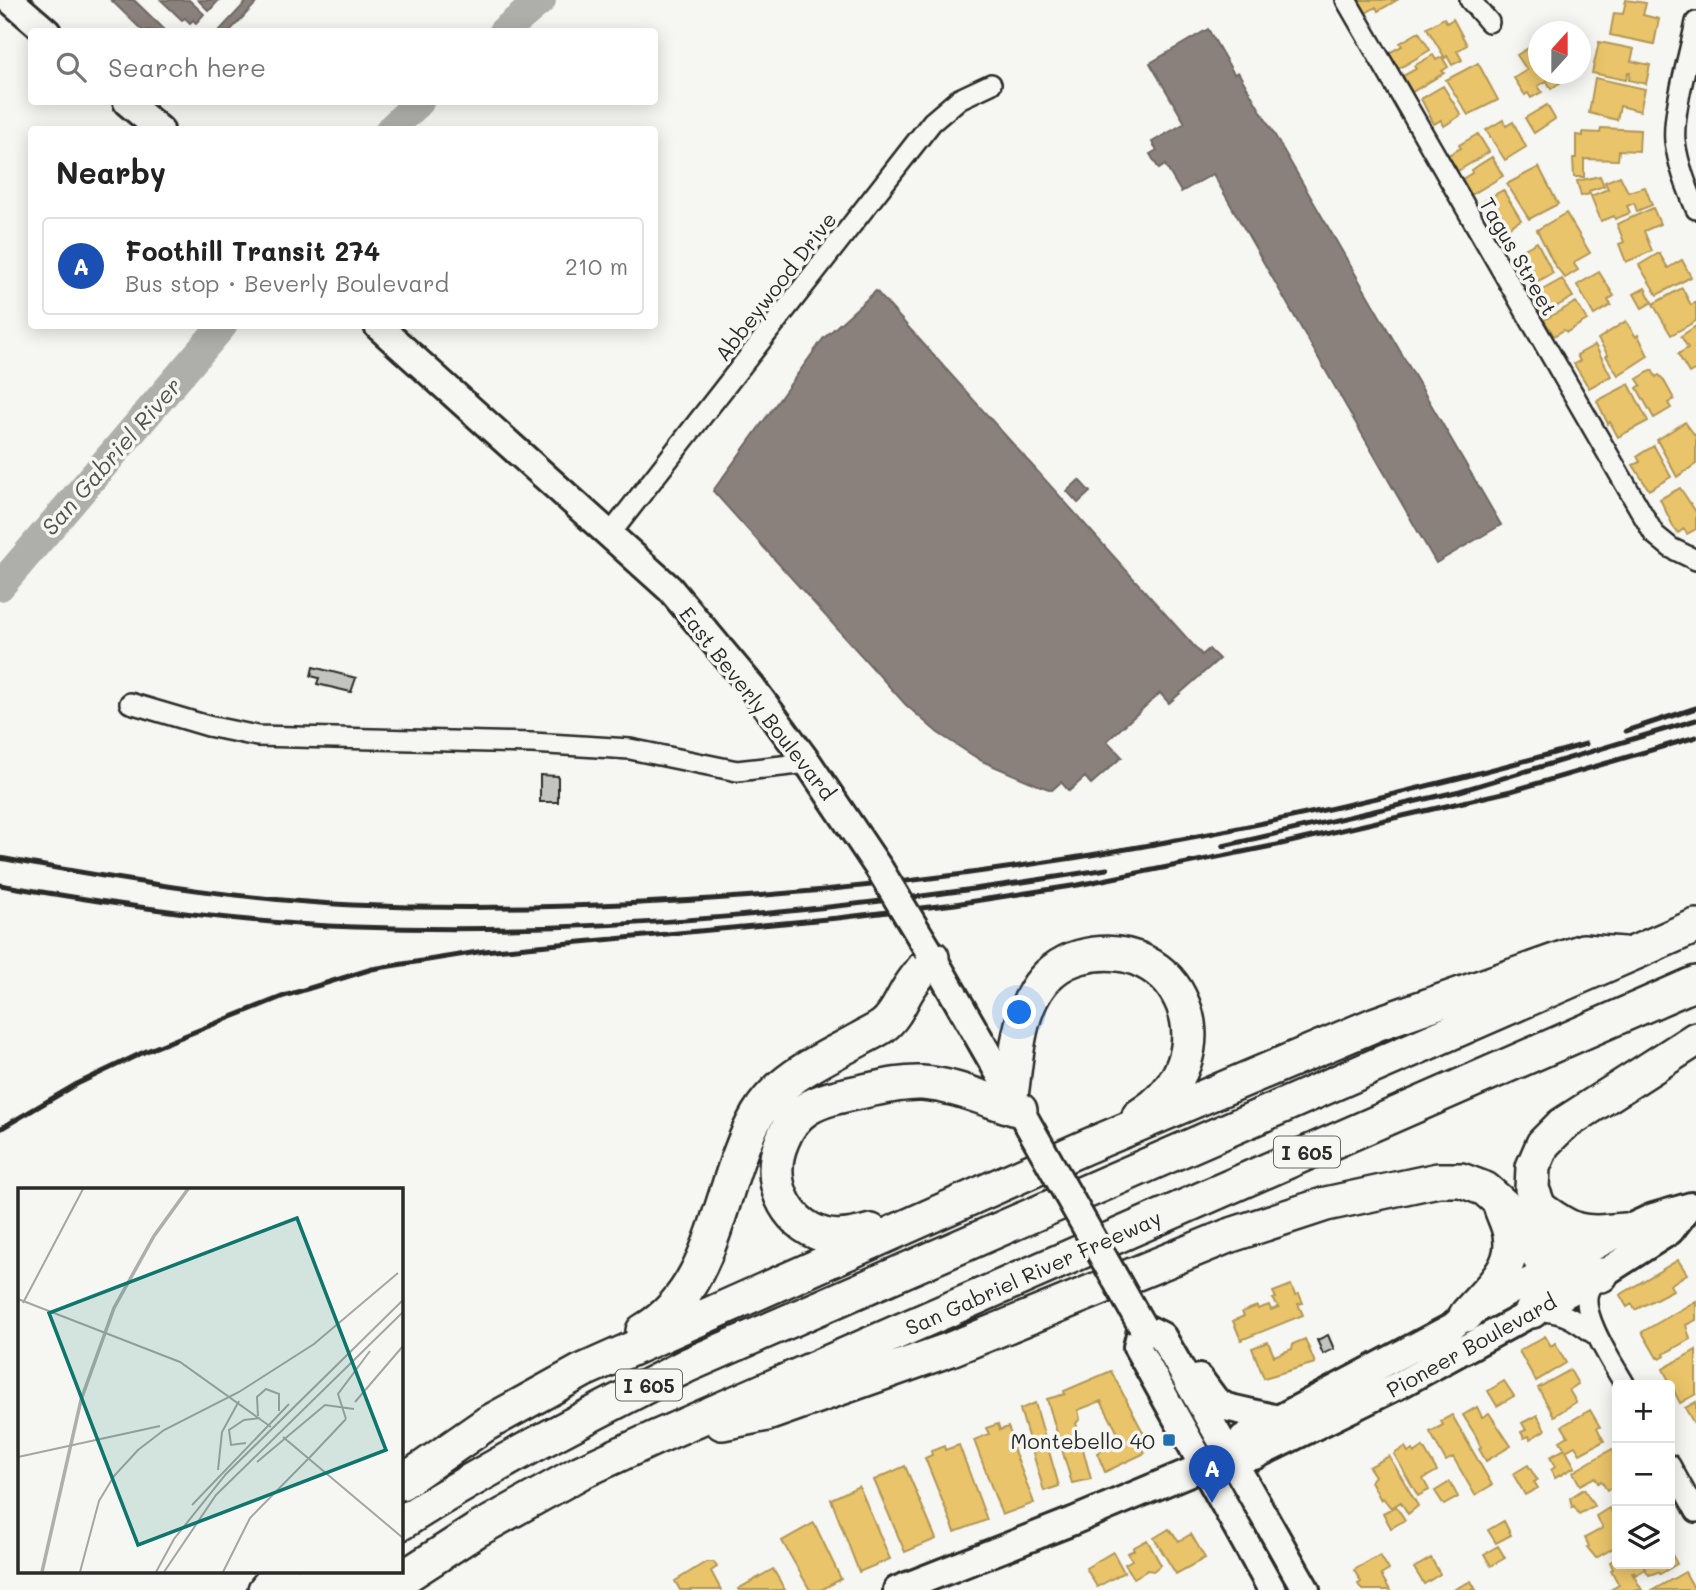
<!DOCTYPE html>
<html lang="en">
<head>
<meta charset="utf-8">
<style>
  body { margin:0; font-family:Mali,sans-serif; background:#f6f6f6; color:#222 }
  .controls { position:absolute; right:21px; bottom:21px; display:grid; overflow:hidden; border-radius:7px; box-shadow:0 4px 18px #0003 }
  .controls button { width:63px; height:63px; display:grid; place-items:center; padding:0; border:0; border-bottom:2px solid #e0e0e0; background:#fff; color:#222; font:35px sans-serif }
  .compass { position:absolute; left:1528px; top:21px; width:63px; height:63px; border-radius:50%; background:#fff; box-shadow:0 4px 18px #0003; rotate:21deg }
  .you { position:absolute; left:1020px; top:1013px; width:24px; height:24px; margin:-18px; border:5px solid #fff; border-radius:50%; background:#1a73e8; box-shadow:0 0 0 10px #1a73e833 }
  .badge { display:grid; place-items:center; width:46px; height:46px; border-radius:50%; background:#111827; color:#fff; font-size:23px; font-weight:700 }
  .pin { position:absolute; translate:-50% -58px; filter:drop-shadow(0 2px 4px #0008) }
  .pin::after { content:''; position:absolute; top:37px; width:24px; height:21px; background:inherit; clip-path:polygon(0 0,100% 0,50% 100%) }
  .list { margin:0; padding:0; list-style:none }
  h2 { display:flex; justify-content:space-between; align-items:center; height:91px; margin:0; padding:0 28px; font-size:30px }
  h2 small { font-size:23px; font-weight:400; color:#767676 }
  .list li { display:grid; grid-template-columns:46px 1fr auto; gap:21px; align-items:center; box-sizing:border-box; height:98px; margin:0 14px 14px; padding:0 14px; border:2px solid #e0e0e0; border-radius:7px }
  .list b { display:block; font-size:26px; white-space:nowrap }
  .list p { margin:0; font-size:23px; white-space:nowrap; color:#767676 }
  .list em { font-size:23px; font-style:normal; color:#767676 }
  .icon { flex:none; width:38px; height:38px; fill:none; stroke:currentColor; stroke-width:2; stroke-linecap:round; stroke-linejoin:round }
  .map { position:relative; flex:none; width:1696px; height:1590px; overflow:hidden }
  .search { position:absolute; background:#fff; box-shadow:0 4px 18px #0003; left:28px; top:28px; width:630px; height:77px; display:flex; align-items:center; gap:18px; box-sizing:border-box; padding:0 24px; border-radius:7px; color:#767676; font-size:26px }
  .panel { position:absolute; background:#fff; box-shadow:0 4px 18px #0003; left:28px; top:126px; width:630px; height:203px; border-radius:7px }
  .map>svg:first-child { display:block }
  .homes { fill:#e9c46a; stroke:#b09657; stroke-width:2 }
  .industry { fill:#8a817c; stroke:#6e6764; stroke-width:2 }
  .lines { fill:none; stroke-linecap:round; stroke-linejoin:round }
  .river { stroke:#aeaeab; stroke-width:30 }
  .building { fill:#c3c3c0; stroke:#2b2b2b; stroke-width:2 }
  .street-casing { stroke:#2b2b2b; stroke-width:24 }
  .secondary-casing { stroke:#2b2b2b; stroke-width:32 }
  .highway-casing { stroke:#2b2b2b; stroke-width:38 }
  .street { stroke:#f6f6f2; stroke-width:19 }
  .secondary { stroke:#f6f6f2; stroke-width:26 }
  .highway { stroke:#f6f6f2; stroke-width:33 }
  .rail { stroke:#2b2b2b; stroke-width:5 }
  .secondary-bridge-casing { stroke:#2b2b2b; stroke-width:32; stroke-linecap:butt }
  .secondary-bridge { stroke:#f6f6f2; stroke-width:26 }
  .poi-dot { fill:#1f6fb2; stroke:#f6f6f2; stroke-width:2.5 }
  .labels { text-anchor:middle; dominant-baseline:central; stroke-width:7; stroke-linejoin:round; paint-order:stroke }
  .shield { fill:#f6f6f2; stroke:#686867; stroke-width:2 }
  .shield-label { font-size:19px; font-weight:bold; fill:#2b2b2b }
  .street-label { font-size:21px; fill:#2b2b2b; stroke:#f6f6f2 }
  .poi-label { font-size:21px; fill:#2b2b2b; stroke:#f6f6f2; text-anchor:end }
  .water-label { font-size:23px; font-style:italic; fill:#525251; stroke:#f6f6f2 }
  .inset-river { fill:none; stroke:#aeaeab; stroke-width:3.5 }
  .inset-road { fill:none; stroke:#a5a5a2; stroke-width:2 }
  .view { fill:#0f766e; fill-opacity:0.15; stroke:#0f766e; stroke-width:3.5 }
  .inset-edge { fill:none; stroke:#2b2b2b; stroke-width:3.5 }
</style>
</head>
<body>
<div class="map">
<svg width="1696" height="1590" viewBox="0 0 1696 1590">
  <rect width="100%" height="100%" fill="#f6f6f2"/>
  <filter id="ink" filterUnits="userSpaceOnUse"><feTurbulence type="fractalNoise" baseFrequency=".0143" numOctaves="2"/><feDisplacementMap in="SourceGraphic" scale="14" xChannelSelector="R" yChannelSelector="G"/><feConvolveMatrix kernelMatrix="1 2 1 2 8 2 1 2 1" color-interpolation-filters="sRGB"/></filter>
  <g filter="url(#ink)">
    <path class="homes" d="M1358,0h39l-19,11 -2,-4 -10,6z
      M1626,0l20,3 -3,12 16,4 -5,25 -44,-9 4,-22 9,1z
      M1444,18l3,5 6,-4 14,26 -10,6 5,9 -10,5 -5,-9 -2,2 -18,-30z
      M1419,32l11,18 -32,19 -9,-16 13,-7 -2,-3z
      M1538,42v32h21l-4,2 5,7 -9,6 -4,-8 -9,5 4,6 -11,6 -3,-5 -3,2 -11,-17 13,-8 -10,-15z
      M1599,42l35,7 -3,12 19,4 -4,19 -17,-4 1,-8h-2l-2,8 -34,-7z
      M1433,55l3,5 6,-3 6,10 -6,4 2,2 -32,19 -9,-16 13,-7 -2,-3z
      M1478,63l20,37 -30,15 -22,-35z
      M1595,78l50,11 -5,22 -20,-5 -3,14 -28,-7z
      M1443,86l18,29 -17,11 -3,-6 -7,4 -13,-25z
      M1547,105l8,14 -21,14 -9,-15z
      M1503,120l3,6 7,-4 13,25 -21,13 -19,-30z
      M1601,128l39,2 -1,21 -20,-1 -1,10 -34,-1v18h-10l-1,-19h3v-23l7,1v-4l17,1z
      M1478,134l11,18 -31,19 -10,-16 13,-7 -2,-3z
      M1492,157l11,19 -32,19 -9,-16 10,-6 -1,-3z
      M1539,167l19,37 -29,15 -22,-35z
      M1600,176l4,10 -15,5 1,3 -9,2 -4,-15z
      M1620,176l8,16 17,-5 7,18 -15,6 -3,-8 -7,3 3,7 -15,6 -1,-3 -13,5 -10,-25 17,-7 -3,-7z
      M1503,190l18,30 -17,10 -2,-6 -6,4 -14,-26z
      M1653,208l7,16 -16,7 8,20 -26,11 -7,-18 5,-2 -7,-18z
      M1566,213l24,40 -14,8 -2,3 4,6 -13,8 -11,-14 -17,-34z
      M1537,242l16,31 -22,12 -15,-24 6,-4 -3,-5z
      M1659,253l9,15 14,-8 9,17 -34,18 -18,-30z
      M1599,272l15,24 -6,4 3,5 -17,10 -17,-30z
      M1562,279l11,18 -21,12 -2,-3 -10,6 -2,-1 -8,-14z
      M1645,288l7,14 -10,6 -8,-14z
      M1682,288l9,17 5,-3v19l-25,14 -18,-31z
      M1576,302l11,18 -20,12 -3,-2 -10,6 -10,-16z
      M1626,321l10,16 2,-2 10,21 -30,19 -12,-19 2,-1 -10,-16z
      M1696,326v43l-7,4 -11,-19 10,-6 -7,-12z
      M1595,345l16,31 -22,12 -15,-24 6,-3 -3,-6z
      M1652,370l4,7 3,-2 4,4 11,20 -6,4 3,5 -17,10 -17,-30 4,-3 -4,-6z
      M1629,384l19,37 -30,16 -8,-15 -2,2 -11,-23z
      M1685,422l11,15v27l-19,13 -20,-37z
      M1654,446l17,31 -22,13 -16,-25 7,-3 -3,-6z
      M1680,488l16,24v17l-9,5 -3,-5 -6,4 -4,-5 -14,-29z
      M1678,1260l9,14 -17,11 3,5 -38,20 -3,-6 -5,3 -7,-12z
      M1291,1285l4,10 4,-1 4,9 -5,1 5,11 -62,25 -8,-19 11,-5 -2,-4 15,-6 1,3 11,-4 2,5 8,-3 -6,-8 3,-1 -3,-6z
      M1696,1301v19l-10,5 4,14 -26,15 1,2 -5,3 -1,-2 -2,1 -15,-26z
      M1545,1336l6,10 4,-3 11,20 -30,18 -17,-30z
      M1305,1339l10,24 -51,15 -12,-30 16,-6 6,14 18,-7 1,-5z
      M1696,1350v44l-16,9 -17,-34z
      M1570,1370l8,14 -9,6 7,12 -22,14 -16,-28z
      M1111,1371l33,63 -6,3 7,16 -40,19 -8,-19 25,-12 -21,-40 -23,9 2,9 -4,4 15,56 -19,4 -25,-84 18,-5 -1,-3z
      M1504,1381l10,15 -17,10 -9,-15z
      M1696,1402v25l-11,-19z
      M1035,1403l24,83 -15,5 -24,-82z
      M1477,1407l5,10 7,-4 22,33 -25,15 -7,-12 2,-2 -5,-11 -13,-21z
      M1590,1410l10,17 -3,1 7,13 -24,13 -5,-8 -9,5 9,16 -20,11 -4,-8 4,-3 -5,-10 15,-8 -5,-8 8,-5 -6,-10z
      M1452,1415l40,70 -17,10 -22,-38 -7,4 -16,-29 13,-7 -2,-4z
      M1537,1415l8,15 -15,9 -1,-3 -5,2 -3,-6 5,-2 -4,-7z
      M998,1424l2,6 8,-3 8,20 -3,1 21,55 -32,12 -28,-75 15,-6 -3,-6z
      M959,1445l28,75 -32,12 -30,-74 7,-3 -1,-4 13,-5 1,4z
      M1405,1447l3,5 5,-2 1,3 9,-6 14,24 -14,8 6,11 -11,6 -24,-42z
      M1612,1449l5,8v27l-10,6 -6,-9 -3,2 -3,-6 -15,8 -7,-13z
      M1389,1456l29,50 -10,8 -7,-12 -10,6 -8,-10 -2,2 -10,-19 4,-5 -6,-9z
      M1528,1465l9,15 -3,2 4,6 -13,7 -12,-21z
      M905,1466l31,73 -31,13 -31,-72z
      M1450,1482l8,15 -14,8 -9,-14z
      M859,1486l31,73 -31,13 -28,-73z
      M1584,1489l10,17 -15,8 -5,-8 -2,1 -2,-9z
      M1396,1506l9,14 -14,8 -8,-15z
      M1609,1508l8,12v26l-21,12 -9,-11 2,-1 -4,-8 18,-10 -7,-12z
      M1504,1521l7,14 -15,8 -8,-13z
      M814,1523l27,56 -20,11h-11l-28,-49z
      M1169,1529l10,12 12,-7 14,24 -29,16 -22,-36z
      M1147,1540l14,25 -8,6 -5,-1 -14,8 -9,-14 7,-4 -4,-7 6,-3 -1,-2z
      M1498,1546l7,12 -14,8 -7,-12z
      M1670,1551l7,13 -17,10 -2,-2 -9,3 -5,-8v3l-9,5 -1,-3 -2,1 10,17h-32l9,-5 -8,-15 2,-1 -3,-7 5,-3 -2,-3 4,-2v10h53z
      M1113,1552l11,20 -27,15 -11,-19z
      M1380,1555l9,15 -8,5 9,15h-28l-4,-6 3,-2 -7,-12z
      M1431,1558l9,16 -16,10 -10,-16z
      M706,1562h8l3,5 -6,4 10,19h-41l-5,-9z
      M773,1569l12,21h-46l-1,-1z
      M1685,1572l10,18h-42z
      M1471,1581l5,9h-20l-1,-1z"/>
    <path class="industry" d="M111,0h23l33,32 -19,-2 -4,2z
      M161,0h28l15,14 -8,9 -3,-3 -3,3 -5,-5 -3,2z
      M198,0h21l-10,11z
      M248,0h11l-30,32h-11z
      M1208,29l26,45 4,-2 263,453 -65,38 -223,-389 -32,18 -16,-27 -6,4 -9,-15 7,-4 -5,-8 33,-19 -35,-60z
      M876,291l326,364 7,-6 10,10 -50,44 -9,-10 -53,48 15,16 -31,27 -6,-7 -16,14 -8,-9 -9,8 -14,-5 -56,-24 -44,-28 -32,-28 -193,-214 110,-152z
      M1079,480l11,12 -12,11 -11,-12z"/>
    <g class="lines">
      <path class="river" d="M503,32l38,-32
        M390,130l29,-28
        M0,586l222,-260"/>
    </g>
    <path class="building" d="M313,667l43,11 -5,14 -34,-8 2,-6 -8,-2z
      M540,775l18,1v26h-18z
      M1328,1335l6,14 -11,5 -6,-14z"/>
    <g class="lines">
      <g class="street-casing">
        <path id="street" d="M1346,0l308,534 17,14 25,12
          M1470,0l19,22
          M1696,22c-6,31 -24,90 -21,119 3,24 12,46 21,68
          M611,533l321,-411 27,-23 32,-15
          M130,703l78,23 49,10 275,7 98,6 107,22 71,-8
          M1599,1277c-3,4 -8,8 -10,13 -11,23 25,75 36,95
          M1533,1311c30,-1 41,8 64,25
          M1670,1465l26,47"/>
      </g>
      <g class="secondary-casing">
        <path id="secondary" d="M10,0l37,32
          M127,102l33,28
          M378,326l292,263 81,97 57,77 72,107
          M929,951l86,150
          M1199,1378l17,23 10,6 52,12
          M1240,1451l3,-13 5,-3 204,-108 14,-12 159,-85 28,-13 38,-11
          M897,1590l176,-69 167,-70 14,5 145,-71 202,-110 69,-44 18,-23
          M1272,1590l-135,-243 5,-21 20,10 144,254"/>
      </g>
      <g class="highway-casing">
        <path id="highway" d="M1011,1096c5,-34 6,-74 24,-104 10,-17 26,-30 45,-35 101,-27 154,101 59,159
          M1537,1206c37,28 43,28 88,24
          M871,1231c-14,4 -32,8 -47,4 -41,-12 -58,-57 -42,-94 5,-13 14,-26 26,-33 17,-10 37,-13 56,-17 19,-4 39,-9 58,-8 33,2 67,18 98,27
          M1532,1311l8,-13 11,-12 3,-19 1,-19 -23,-59 1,-22 10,-23 19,-19 134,-86
          M1466,1315c19,-23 51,-46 44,-80 -1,-9 -6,-18 -9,-27
          M643,1331c75,-42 75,-149 115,-217 22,-37 66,-55 102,-75 7,-4 16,-8 23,-13 12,-9 17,-23 24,-35 7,-12 17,-23 25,-34
          M722,1423l45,-9 184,-65 277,-113 98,-32 112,-24h23l24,9 33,29 22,41 14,8 27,8h20
          M401,1483l85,-59 96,-53 501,-223 293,-124 207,-73 40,3
          M401,1523c92,-59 189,-108 287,-158l1008,-439
          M265,1590l16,-19
          M296,1590l30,-19
          M342,1590l30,-19
          M384,1590l93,-60 104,-58 74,-34 1041,-455"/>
      </g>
      <use href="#street" class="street"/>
      <use href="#secondary" class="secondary"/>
      <use href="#highway" class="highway"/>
      <path class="rail" d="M1626,731l70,-23
        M1223,846l237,-55 236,-71
        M0,858c116,21 233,41 352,47 134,6 268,1 402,-9 282,-22 560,-75 832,-152
        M0,885c117,20 236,38 355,42 251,9 505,-18 752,-58
        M0,1129l77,-45 67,-32 140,-56 88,-27 112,-18 354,-33 117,-14 123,-19 199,-40 234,-54 185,-54"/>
      <g class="secondary-bridge-casing">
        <path id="secondary-bridge" d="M880,870l49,81
          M1025,1119l117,207"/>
      </g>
      <use href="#secondary-bridge" class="secondary-bridge"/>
    </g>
  </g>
  <rect class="poi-dot" x="1162" y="1433" width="14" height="14" rx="3.5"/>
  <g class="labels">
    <g class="shield">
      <rect x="1274" y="1136.5" width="66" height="31" rx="5"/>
      <rect x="616" y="1369.5" width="66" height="31" rx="5"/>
    </g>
    <g class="shield-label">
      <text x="1307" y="1152">I 605</text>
      <text x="649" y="1385">I 605</text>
    </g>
    <g class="street-label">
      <text transform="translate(1519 256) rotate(60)">Tagus Street</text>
      <text transform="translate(775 286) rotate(-52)">Abbeywood Drive</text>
      <text transform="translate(758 703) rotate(52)">East Beverly Boulevard</text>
      <text transform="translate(1033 1272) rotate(-24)">San Gabriel River Freeway</text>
      <text transform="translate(1471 1345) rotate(-29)">Pioneer Boulevard</text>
    </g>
    <g class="poi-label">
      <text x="1155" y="1440">Montebello 40</text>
    </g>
    <g class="water-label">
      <text transform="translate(111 456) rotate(-49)">San Gabriel River</text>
    </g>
  </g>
  <g transform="translate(18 1188)">
    <rect width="385" height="385" fill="#f6f6f2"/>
    <path class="inset-river" d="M24,384l39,-172 33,-92 40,-72 34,-47"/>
    <path class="inset-road" d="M0,111l162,63 91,65M5,115l60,-114M337,214l48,-56M240,228l-1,-19 9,-8 13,5v17M328,231l-8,-25 32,-43M265,249l120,101M228,255l-15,2 -2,-15 15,-10 16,-2M0,269l142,-31M292,269l36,-38M239,274l68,-57 29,4M200,282l4,-38 17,-31M174,317l97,-101M62,384l19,-71 15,-25 24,-26 26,-20 75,-38 75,-48 84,-71M138,384l18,-33 52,-65 177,-174M146,384l52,-77 187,-183M205,384l27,-54 60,-61"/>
    <path class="view" d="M279,30l89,232 -248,95 -89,-232z"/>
    <rect width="385" height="385" class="inset-edge"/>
  </g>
</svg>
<div class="controls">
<button>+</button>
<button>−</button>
<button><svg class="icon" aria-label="layers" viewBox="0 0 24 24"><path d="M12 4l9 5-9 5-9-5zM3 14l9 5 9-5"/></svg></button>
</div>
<svg class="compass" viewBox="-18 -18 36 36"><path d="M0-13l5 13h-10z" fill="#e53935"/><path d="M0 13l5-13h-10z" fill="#767676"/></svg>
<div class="you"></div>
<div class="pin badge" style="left:1212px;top:1503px;background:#1a4fb4">A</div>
<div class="search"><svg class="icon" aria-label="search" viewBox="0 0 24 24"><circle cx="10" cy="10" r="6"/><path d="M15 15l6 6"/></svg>Search here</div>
<section class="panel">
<h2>Nearby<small></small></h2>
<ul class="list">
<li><span class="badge" style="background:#1a4fb4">A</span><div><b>Foothill Transit 274</b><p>Bus stop · Beverly Boulevard</p></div><em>210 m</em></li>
</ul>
</section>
</div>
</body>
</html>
